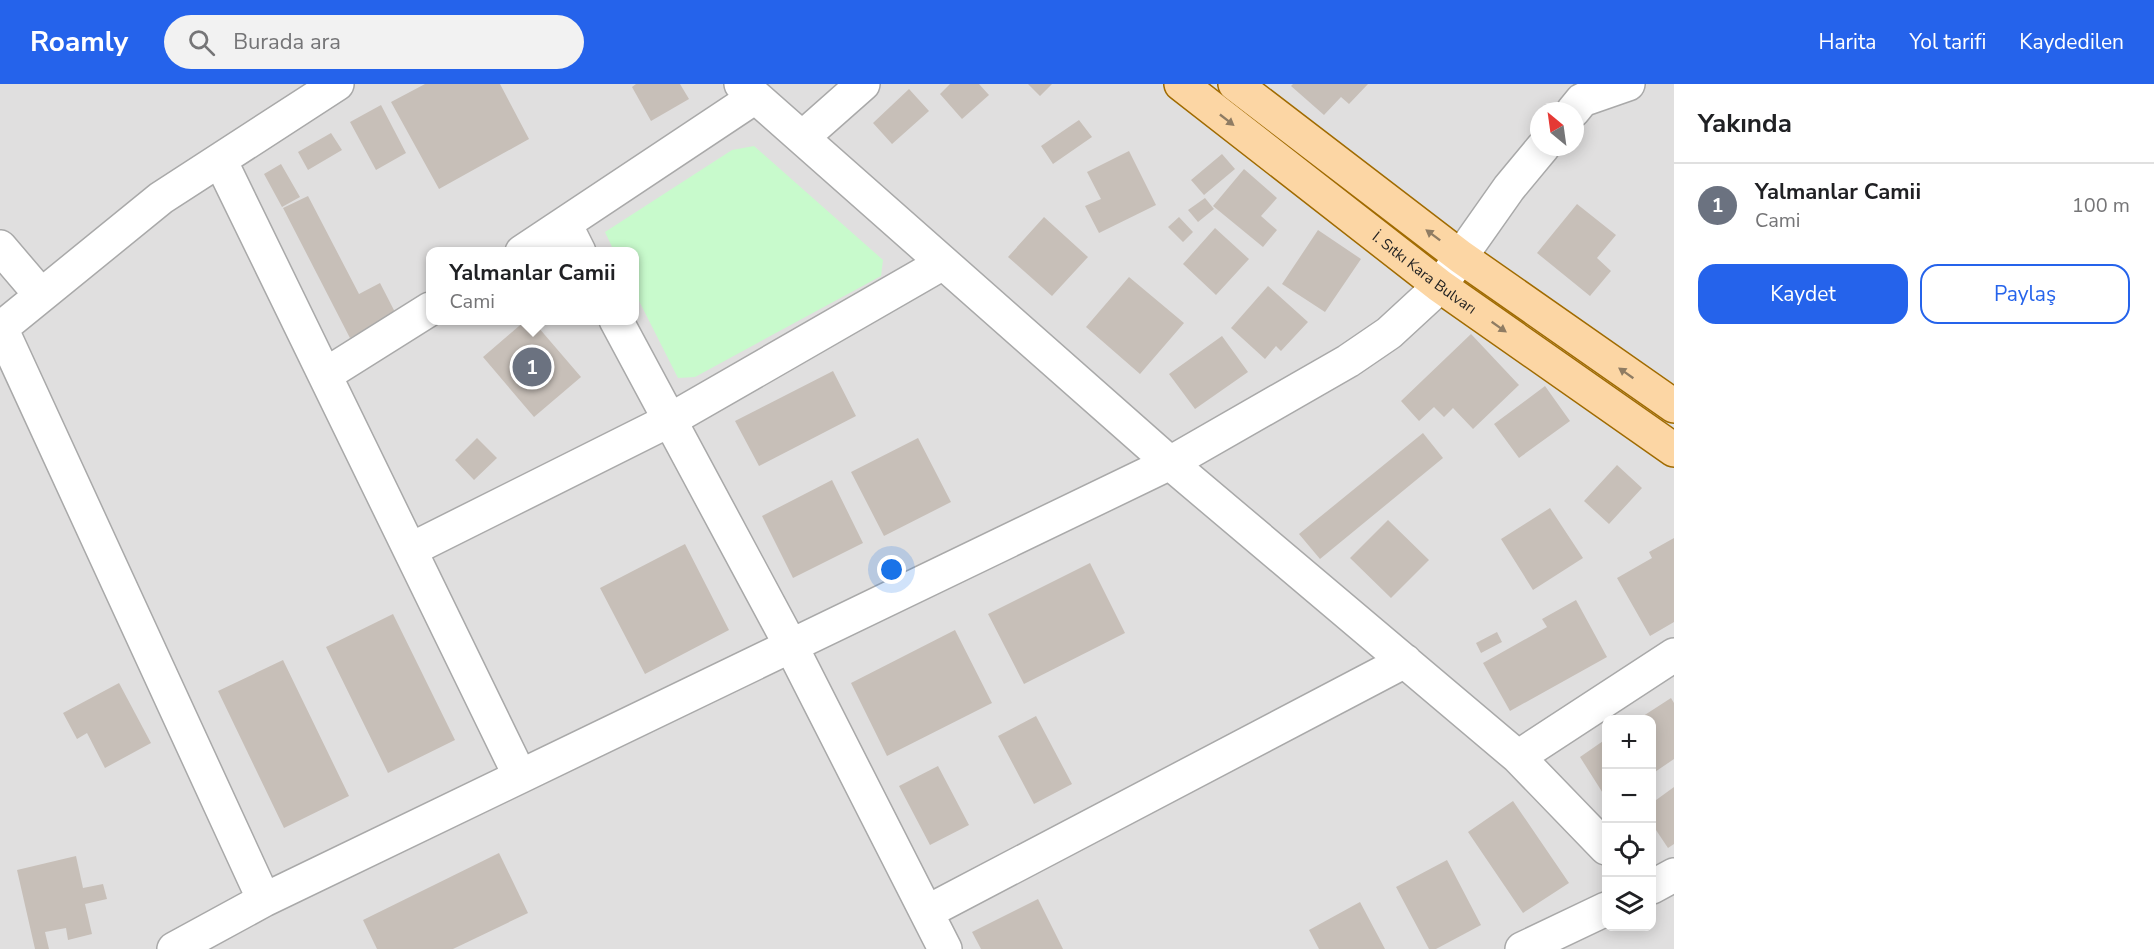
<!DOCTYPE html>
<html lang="tr">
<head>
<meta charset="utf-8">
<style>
  body { margin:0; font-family:"Nunito Sans",sans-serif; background:#f2f2f2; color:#202124 }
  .controls { position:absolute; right:18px; bottom:18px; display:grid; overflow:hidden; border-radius:12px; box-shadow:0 3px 15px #0003 }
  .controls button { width:54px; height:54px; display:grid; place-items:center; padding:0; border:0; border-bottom:2px solid #e0e0e0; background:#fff; color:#202124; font:30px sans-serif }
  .compass { position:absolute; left:1530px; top:18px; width:54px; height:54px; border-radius:50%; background:#fff; box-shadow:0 3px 15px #0003; rotate:331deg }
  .you { position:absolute; left:892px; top:486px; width:21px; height:21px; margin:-15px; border:4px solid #fff; border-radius:50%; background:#1a73e8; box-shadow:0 0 0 9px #1a73e833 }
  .badge { display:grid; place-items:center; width:39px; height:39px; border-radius:50%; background:#2563eb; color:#fff; font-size:20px; font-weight:700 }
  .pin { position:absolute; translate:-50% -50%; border:3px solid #fff; box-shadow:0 2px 6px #0006 }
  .popup { position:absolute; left:426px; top:163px; width:213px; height:78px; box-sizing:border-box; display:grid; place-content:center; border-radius:12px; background:#fff; filter:drop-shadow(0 2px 4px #0005); font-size:20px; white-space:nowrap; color:#757577 }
  .popup b { font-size:22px; color:#202124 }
  .popup::after { content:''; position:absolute; left:50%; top:100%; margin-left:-12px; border:12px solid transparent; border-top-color:#fff }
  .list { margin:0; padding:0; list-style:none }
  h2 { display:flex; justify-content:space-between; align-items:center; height:78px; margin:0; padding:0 24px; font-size:26px }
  h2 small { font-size:20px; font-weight:400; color:#757577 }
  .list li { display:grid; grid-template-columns:39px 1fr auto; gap:18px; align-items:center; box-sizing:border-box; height:84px; padding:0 24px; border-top:2px solid #e0e0e0 }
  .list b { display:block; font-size:22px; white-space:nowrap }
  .list p { margin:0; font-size:20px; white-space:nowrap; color:#757577 }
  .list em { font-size:20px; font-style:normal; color:#757577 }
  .actions { display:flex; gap:12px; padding:18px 24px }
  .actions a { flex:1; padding:14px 0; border:2px solid #2563eb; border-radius:18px; text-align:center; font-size:21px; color:#2563eb }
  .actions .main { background:#2563eb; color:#fff }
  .icon { flex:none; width:33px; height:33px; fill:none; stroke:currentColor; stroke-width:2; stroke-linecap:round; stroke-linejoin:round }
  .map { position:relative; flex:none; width:1674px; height:865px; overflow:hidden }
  header { display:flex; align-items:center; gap:36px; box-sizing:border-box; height:84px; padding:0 30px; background:#2563eb; color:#fff }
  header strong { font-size:28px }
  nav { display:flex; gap:33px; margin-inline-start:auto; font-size:21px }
  .search { width:420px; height:54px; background:#f2f2f2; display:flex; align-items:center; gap:15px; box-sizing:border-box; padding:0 21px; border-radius:33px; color:#757577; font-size:22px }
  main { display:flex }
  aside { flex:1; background:#fff }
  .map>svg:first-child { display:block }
  .residential { fill:#e0dfdf; fill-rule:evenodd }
  .park { fill:#c8facc }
  .building { fill:#c7bfb8 }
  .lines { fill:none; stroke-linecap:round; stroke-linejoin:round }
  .minor-casing { stroke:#a9a9a9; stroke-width:36 }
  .major-casing { stroke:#a06b00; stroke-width:36 }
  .minor { stroke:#fff; stroke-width:33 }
  .major { stroke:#fcd6a4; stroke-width:33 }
  .oneway { fill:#8f7c63 }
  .labels { text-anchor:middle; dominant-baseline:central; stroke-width:4.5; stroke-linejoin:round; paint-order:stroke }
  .street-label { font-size:15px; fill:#222; stroke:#fff }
</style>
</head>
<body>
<header>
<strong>Roamly</strong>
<div class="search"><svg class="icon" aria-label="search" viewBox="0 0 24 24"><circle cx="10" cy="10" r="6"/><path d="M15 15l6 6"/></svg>Burada ara</div>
<nav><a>Harita</a><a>Yol tarifi</a><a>Kaydedilen</a></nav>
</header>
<main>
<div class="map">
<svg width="1674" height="865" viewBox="0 0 1674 865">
  <rect width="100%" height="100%" fill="#f2efe9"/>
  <path class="residential" d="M0,0h1674v865h-1674zM1539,27h36v36h-36zM430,168h204v68h-204zM1606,636h46v206h-46z"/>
  <path class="park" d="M754,62l129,114 -2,16 -186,101 -17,1 -44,-87v-39l-20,-1 -9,-19 127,-82z"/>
  <path class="building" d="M425,0h75l29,55 -90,50 -48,-87z
    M636,0h44l9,15 -38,22 -19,-34z
    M950,0h29l10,11 -27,24 -22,-25z
    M1028,0h24l-12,12z
    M1293,0h75l-19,20 -8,-7 -17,18 -33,-29z
    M909,5l20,22 -37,33 -19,-21z
    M381,21l25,48 -30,17 -26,-48z
    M1079,36l13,17 -39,27 -12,-18z
    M331,49l11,17 -34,20 -10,-18z
    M1129,67l27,54 -57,28 -14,-27 16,-7 -14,-27z
    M1222,70l13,15 -31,26 -13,-15z
    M281,80l19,33 -18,10 -18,-33z
    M1244,85l33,29 -16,18 16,14 -14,17 -50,-41z
    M308,112l51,98 21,-11 16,31 -46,24 -67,-130z
    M1205,114l9,11 -16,13 -10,-12z
    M1577,120l39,31 -19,23 14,13 -21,25 -53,-43z
    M1044,133l44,40 -36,39 -44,-39z
    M1179,133l14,15 -10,10 -15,-15z
    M1215,144l34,31 -33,36 -33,-31z
    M1318,146l43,29 -36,53 -43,-28z
    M1129,193l55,46 -44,51 -54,-47z
    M1268,202l40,36 -27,29 -5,-5 -11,13 -34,-31z
    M526,236h6l49,57 -47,40 -51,-60z
    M1471,250l48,51 -46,44 -20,-21 -9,9 -10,-10 -15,14 -18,-20z
    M1222,252l26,36 -53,37 -26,-35z
    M833,287l23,45 -97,50 -24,-45z
    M1545,302l25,35 -51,37 -25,-34z
    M1423,349l20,25 -123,101 -21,-25z
    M477,354l20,20 -23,22 -19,-20z
    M918,354l33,64 -67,34 -33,-64z
    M1617,381l25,23 -33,36 -25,-23z
    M832,396l31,63 -70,35 -31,-62z
    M1550,424l33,50 -50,32 -32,-51z
    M1388,436l41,40 -38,38 -41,-40z
    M1674,454v84l-24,14 -33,-58 35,-20 -3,-6z
    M685,460l44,86 -84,44 -45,-86z
    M1090,479l35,70 -101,51 -36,-70z
    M1576,516l31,57 -97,54 -27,-48 64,-36 -5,-8z
    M393,530l62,126 -67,33 -62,-126z
    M955,546l37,73 -105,53 -36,-73z
    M1497,548l5,10 -21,11 -5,-10z
    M283,576l66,136 -65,32 -66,-137z
    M119,599l32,60 -46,25 -18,-35 -10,6 -14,-26z
    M1671,614l3,5v56l-22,15v-54h-15z
    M1036,632l36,68 -38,20 -36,-68z
    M1606,655v59l-26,-41z
    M938,682l31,59 -39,20 -31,-59z
    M1674,703v57l-6,4 -16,-24v-21z
    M1513,717l56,82 -46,30 -55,-81z
    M499,769l29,60 -75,36h-76l-14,-29z
    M76,772l7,32 20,-4 4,15 -22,5 7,30 -24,6 -2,-12 -21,4 4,17h-14l-18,-79z
    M1447,776l34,65 -45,24h-7l-33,-62z
    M1038,815l25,50h-82l-9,-17z
    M1360,818l25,47h-66l-10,-19z"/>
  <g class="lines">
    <g class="minor-casing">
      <path id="minor" d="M741,0l429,379 348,294 88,91
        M1573,27l9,-11 46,-16
        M803,53l60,-53
        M220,76l300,616
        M565,140l14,28
        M0,163l41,48
        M522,168l233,-155
        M616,236l175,326 154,303
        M1,244l263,572
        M0,245l161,-131 176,-114
        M325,291l105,-66
        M410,466l260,-130 273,-157
        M1518,673l156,-102
        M1652,803l22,-12
        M927,828l478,-251
        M174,865l90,-49 906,-437 178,-102 41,-28 51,-47 69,-98 34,-41
        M1522,865l84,-40"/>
    </g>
    <g class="major-casing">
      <g id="major">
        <path id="s1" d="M1181,0l259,202 234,164"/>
        <path d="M1235,0l226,173 213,149"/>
      </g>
    </g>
    <use href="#minor" class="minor"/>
    <use href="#major" class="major"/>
  </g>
  <defs><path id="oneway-solid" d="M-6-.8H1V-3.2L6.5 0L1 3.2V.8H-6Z" transform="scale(1.5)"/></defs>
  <g class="oneway">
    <use href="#oneway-solid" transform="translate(1227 36) rotate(38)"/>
    <use href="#oneway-solid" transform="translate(1433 151) rotate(-143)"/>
    <use href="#oneway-solid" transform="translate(1499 243) rotate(35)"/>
    <use href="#oneway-solid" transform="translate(1626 289) rotate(-145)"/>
  </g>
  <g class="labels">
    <g class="street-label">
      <text stroke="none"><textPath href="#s1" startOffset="308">İ. Sıtkı Kara Bulvarı</textPath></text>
    </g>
  </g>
</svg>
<div class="controls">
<button>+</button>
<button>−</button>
<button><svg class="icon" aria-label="locate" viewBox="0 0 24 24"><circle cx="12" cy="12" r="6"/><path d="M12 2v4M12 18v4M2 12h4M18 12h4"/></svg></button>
<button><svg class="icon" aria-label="layers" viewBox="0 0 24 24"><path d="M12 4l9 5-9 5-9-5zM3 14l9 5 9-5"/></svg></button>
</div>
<svg class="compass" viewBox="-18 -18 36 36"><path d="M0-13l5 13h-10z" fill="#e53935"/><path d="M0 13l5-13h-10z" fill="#757577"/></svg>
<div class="you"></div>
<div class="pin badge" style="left:532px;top:283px;background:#6b7280">1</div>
<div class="popup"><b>Yalmanlar Camii</b>Cami</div>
</div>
<aside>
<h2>Yakında<small></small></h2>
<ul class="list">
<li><span class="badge" style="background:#6b7280">1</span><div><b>Yalmanlar Camii</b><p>Cami</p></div><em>100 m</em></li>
</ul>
<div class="actions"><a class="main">Kaydet</a><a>Paylaş</a></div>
</aside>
</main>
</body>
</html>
